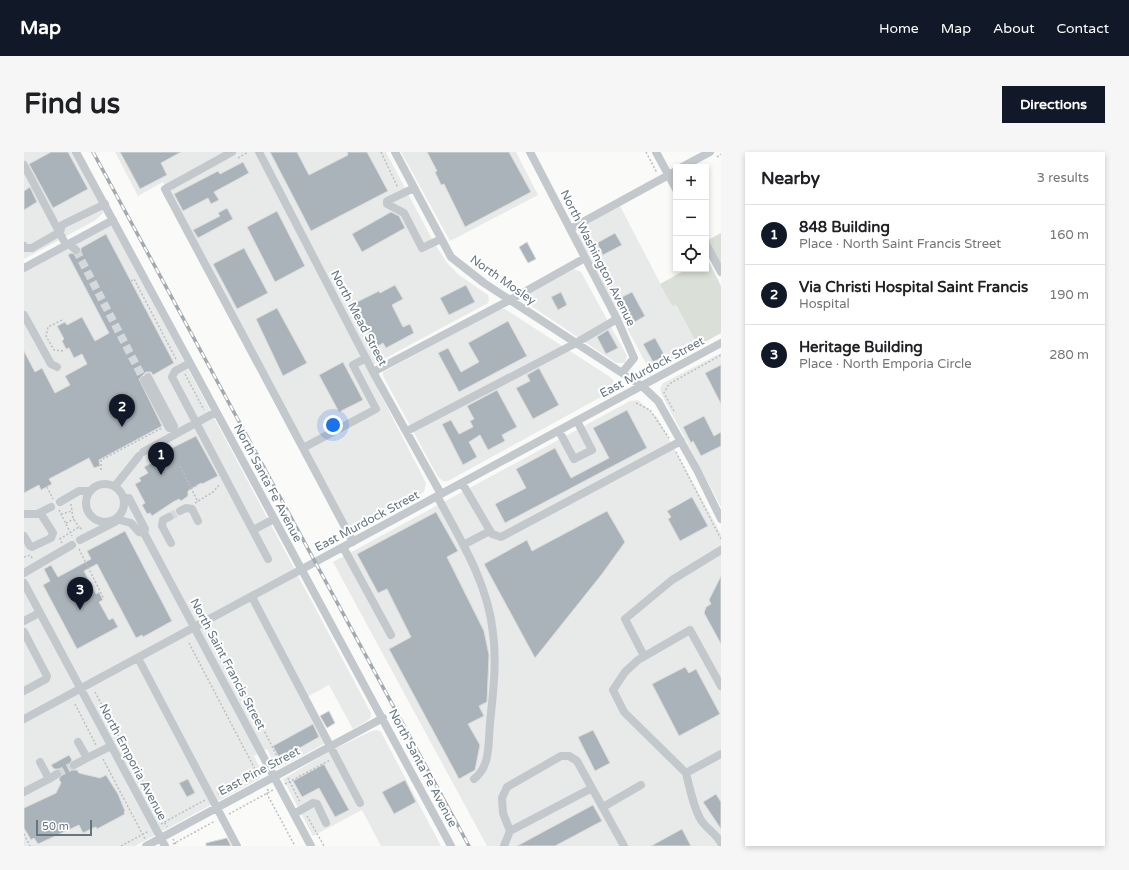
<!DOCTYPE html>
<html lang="en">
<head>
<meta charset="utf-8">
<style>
  body { margin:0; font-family:"Varela Round",sans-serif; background:#f6f6f6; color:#202124 }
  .controls { position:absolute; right:12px; top:12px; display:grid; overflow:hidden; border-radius:0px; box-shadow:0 2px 6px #0003 }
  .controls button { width:36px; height:36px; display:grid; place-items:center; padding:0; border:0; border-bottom:1px solid #e0e0e0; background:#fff; color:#202124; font:20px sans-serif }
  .scale { position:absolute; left:12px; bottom:10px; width:56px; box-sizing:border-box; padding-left:4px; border:2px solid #657683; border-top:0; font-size:11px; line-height:14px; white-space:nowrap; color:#657683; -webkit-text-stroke:3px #fff; paint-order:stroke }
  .you { position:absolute; left:309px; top:273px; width:14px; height:14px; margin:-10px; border:3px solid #fff; border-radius:50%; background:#1a73e8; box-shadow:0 0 0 6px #1a73e833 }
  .badge { display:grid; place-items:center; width:26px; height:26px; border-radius:50%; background:#111827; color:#fff; font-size:13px; font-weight:700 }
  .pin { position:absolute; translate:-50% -33px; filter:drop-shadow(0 1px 2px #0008) }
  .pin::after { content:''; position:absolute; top:21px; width:14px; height:12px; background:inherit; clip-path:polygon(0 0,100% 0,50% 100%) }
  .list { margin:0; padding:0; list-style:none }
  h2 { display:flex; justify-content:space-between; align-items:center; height:52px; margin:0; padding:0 16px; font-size:17px }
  h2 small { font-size:13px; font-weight:400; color:#757577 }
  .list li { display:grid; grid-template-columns:26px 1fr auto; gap:12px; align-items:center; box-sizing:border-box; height:60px; padding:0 16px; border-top:1px solid #e0e0e0 }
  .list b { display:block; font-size:15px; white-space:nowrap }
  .list p { margin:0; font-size:13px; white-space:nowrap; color:#757577 }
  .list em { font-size:13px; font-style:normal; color:#757577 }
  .icon { flex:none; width:22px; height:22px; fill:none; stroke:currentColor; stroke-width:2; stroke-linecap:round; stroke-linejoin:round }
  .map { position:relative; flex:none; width:697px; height:694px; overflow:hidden; border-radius:0px }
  header { display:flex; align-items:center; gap:24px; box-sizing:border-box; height:56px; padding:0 20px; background:#111827; color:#fff }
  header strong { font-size:19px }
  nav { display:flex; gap:22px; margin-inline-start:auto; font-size:14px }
  .intro { display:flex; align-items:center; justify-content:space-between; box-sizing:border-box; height:96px; padding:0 24px }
  h1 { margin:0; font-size:28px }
  .button { padding:10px 18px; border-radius:0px; background:#111827; color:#fff; font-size:14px; font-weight:700 }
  main { display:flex; gap:24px; padding:0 24px }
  aside { flex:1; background:#fff; border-radius:0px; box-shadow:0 2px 6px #0003 }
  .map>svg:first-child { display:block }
  .built { fill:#e8e9e9 }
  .green { fill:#dadfd7 }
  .building { fill:#aab3b9; stroke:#dcdcda }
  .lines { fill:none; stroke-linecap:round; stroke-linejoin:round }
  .minor-tunnel { stroke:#d5d9db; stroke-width:8; stroke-dasharray:8 4; stroke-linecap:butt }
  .path { stroke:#bbbfc2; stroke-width:1.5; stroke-dasharray:2 2; stroke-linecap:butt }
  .minor { stroke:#c3c8cc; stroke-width:8 }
  .rail-casing { stroke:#a2aab0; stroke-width:3.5 }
  .rail { stroke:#fff; stroke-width:2; stroke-dasharray:6; stroke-linecap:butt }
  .labels { text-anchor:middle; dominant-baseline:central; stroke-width:4; stroke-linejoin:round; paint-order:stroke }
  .street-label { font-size:12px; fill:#657683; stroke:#fff }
</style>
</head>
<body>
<header>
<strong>Map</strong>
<nav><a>Home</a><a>Map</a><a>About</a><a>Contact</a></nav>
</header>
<div class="intro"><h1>Find us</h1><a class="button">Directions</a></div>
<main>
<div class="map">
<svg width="697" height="694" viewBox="0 0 697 694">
  <rect width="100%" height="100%" fill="#fafaf8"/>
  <path class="built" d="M0,0h48l31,57v4l-7,7 -72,39z
    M91,0h271l48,91 14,21 11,11 29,20 1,5 -1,3 -121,65 59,115 -2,9 -75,39 -186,-349 -25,14z
    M377,0h115l22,43 -88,46z
    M596,54l52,100 3,-2 23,42 -48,25 -73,-136 5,-8z
    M87,72l260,489v4l-4,4 -14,8 -24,-44 -22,12 23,44 -51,27 -3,-1 -9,-18 -13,7 8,16 -3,7 -124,67h-111v-575z
    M550,117l7,3 46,84 -2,7h-9l-95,-64 2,-3z
    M476,157h5l105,68 4,4 -2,10 -164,90h-5l-5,-4 -55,-101v-4z
    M697,201v154l-60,-114 -1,-4 3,-6z
    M614,248l19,17 64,117v312h-234l-154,-284 297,-161z
    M353,578l4,2 60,114h-60l-19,-36 -49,26 -30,-57 47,-28 42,-20z"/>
  <path class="green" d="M697,81v32l-13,-25z
    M683,106l14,28v47l-23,13 -22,-41 -4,1 -12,-22 27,-15h19z"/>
  <path class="building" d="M27,0h17l20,37 -35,19 -24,-44z
    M96,0h61l-20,11 6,12 -27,14z
    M246,0h27l12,23 39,-20 -1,-3h20l21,39 -77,40z
    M403,0h82l22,40 -66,35 -21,-43 -3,1 -6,-13 2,-1z
    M219,10l6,11 -35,19 5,8 -8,4 -3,-6 -25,13 -9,-17 44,-23 2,3z
    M6,35l7,15 -13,8v-19z
    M203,56l6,11 -35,19 -5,-8 27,-14 -2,-3z
    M253,59l28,55 -30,16 -28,-55z
    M367,60l8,4 6,12 -43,24 -10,-18z
    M591,81l7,12 -19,10 -6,-12z
    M82,82l68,129 -21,12 -2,-3h-5l-7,7 23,47 -63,34 1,6 -6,2 -5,-10 -40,21 3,5 -11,6 -2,-5 -15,8v-142l11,21 7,-4 13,25 15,-8 -5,-9 22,-12 -5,-10 -8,4 -5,-10 -3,1 -4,-8 2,-2 -7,-13 8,-4 2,3 15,-8 13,24 14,-8 -41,-78 3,-2 7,2 3,-4v-3z
    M503,90l9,17 -8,4 -9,-16z
    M220,96l24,45 -31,16 -24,-45z
    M371,133l8,14 -11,6 11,22 7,-3 4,9 -28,15 -3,-5 -7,4 -23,-43 26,-13 1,2z
    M442,133l9,17 -26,13 -9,-17z
    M537,140l6,13 -9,5 -7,-13z
    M608,140l13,24 -12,7 -13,-25z
    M253,156l30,55 -24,13 -27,-57z
    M484,169l19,35 -68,36 -21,-39 10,-5 13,24 18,-10 -11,-19z
    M584,178l10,18 -12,6 -9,-17z
    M631,186l10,18 -12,6 -10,-18z
    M319,210l20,38 -24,12 -20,-37z
    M697,213v39l-16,-31z
    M515,216l20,37 -26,14 -17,-31 14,-7 -3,-6z
    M473,238l20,37 -15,8 3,6 -17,9 -8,-15 -11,7 8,15 -14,8 -21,-41 9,-4 8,14 14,-7 -3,-6 4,-2 -7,-13z
    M603,258l20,38 -142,75 -10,-19 31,-16 -10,-19 39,-21 16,30 38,-20 -16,-30z
    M680,264l10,20 7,-4v14l-20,10 -8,-15 -2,2 -8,-16z
    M172,284l22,40 -16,8 -1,-1 -13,8v5l-7,5 -2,-2 -6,3 -21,14 -2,-3 -3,1 -5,-9 3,-2 -10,-19 6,-3 -2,-3 9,-5 -4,-6 9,-5 -1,-4z
    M668,345l16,29 -28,15 -12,-22 3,-2 -4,-6z
    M583,359l18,31 -23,32 -67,84 -51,-94 43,-24 5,11z
    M412,360l22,39 -11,6 37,74 5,24 -2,47 -8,4 5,10 -16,8 12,21 -5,25 -16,9 -70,-130 22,-12 -24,-48 -9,4 -21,-39z
    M101,379l47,90 -29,16 -1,-2 -6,3 -39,-74 -13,7 12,23 3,-2 4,8 -4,2 10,18 4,-2 5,9 -41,22 -34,-64 7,-4 -6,-12 7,-4 7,12 33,-18 -4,-8z
    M697,424v68l-17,-31 2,-6 5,-3 -2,-4z
    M661,515l4,6 7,-4 24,45 -41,22 -27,-52z
    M305,559l6,12 -8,5 -7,-12z
    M289,572l6,13 -39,22 -7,-13z
    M569,578l17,33 -15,8 -17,-34z
    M45,603l3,5 -3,5 2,5h6l2,3 21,5 6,-3 12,19 7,17 -1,1 1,2 -28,15 -1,-2 -3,1 -10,5 -4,-8 -41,19 -4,-6 -3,2 -7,-12v-20l32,-15 5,-10 -2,-4 3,-6 -3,-4h-5l-3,-4z
    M300,612l25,46 -14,7 -16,-29 -17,9 -9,-16z
    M164,627l7,14 -8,4 -8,-14z
    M381,628l11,22 -22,12 -12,-22z
    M692,642l5,8v27l-18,-27z
    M569,653l9,16 -47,25h-38z
    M658,677l9,17h-40z
    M203,686l4,8h-25v-3z"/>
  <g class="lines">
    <path class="minor-tunnel" d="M52,98l68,130
      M145,365l11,-6
      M33,622l17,-9"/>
    <path class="path" d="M357,0l17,36
      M622,0l11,21
      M693,5l4,-3
      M214,6l10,-6
      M682,79l4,7
      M107,129l3,-2 43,82
      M39,199l-9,-1 -8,-14 2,-9 16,-8
      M161,222l19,36
      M612,251l14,7 19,28
      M650,259l-10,-18 5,-9 52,-29
      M652,300l45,87
      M156,314l18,36
      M77,318v-10l61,-32
      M23,335l6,12
      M167,336l7,-3
      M171,351l18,-11 7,-8
      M47,352l2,14 6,9
      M35,358l13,26
      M37,362l11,-3
      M42,371l8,-4
      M38,391l-2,-4 19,-12 4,3
      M55,397l25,50
      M0,405l6,-2 3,4
      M185,480l6,2 66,130
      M165,491l68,130 5,2
      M71,540l72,135
      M51,552l21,41
      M79,607l42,80
      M264,626l12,24
      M261,632l45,-24
      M244,637l-1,5 28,52
      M194,642l38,-21
      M205,662l44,-24
      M283,664l17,30
      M137,672l44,-24
      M0,682l6,12
      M149,687l4,7
      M149,692l42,-23
      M97,694l28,-15"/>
    <path class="minor" d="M52,0l375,694
      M208,0l-67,37 188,353
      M235,0l114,220 68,122
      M371,0l56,105 33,26 158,103 16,15 39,69 24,49
      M506,0l87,167 17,39 -12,15
      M632,0l20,37
      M0,13l42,80
      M658,15l28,-15
      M390,36l-27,13v3l17,9 18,35 19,-9
      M546,77l106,-58
      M45,92l7,6
      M682,92l15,28
      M0,94l1,2h7l28,-16 2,-7 43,-21
      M0,116l89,-48
      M0,163l27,49 6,3
      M166,211l-15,8 -3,6 96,182
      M349,220l137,-72 75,-42
      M120,228l25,48h3l2,-2 -26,-49
      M383,279l169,-88 41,-24
      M535,279l15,28 18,-9 -15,-29
      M279,296l73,-39 -23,-44 13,-7
      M119,300l73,-40
      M438,331l30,51 9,3 180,-96
      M62 351a19 19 0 1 1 38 0a19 19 0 1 1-38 0Z
      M91,334l24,-30
      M413,344c23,43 51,87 56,137 4,30 0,60 -3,90 -2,20 1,43 -16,56
      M100,346h5l16,31 -1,4 167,313
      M36,350l19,-11h11
      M156,359l6,-3 6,1 6,12
      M15,361l12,-6
      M0,362h17l12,19 -2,5 -19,9 -2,-1 -6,-10
      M145,365l-6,3 -1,6 9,17
      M92,367l15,4 8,9 5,1
      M229,378l21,-11
      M56,388l35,-18
      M439,393l27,-14
      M319,395l48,88
      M0,421l48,-28
      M0,431l141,263
      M228,445l108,206
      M0,469l15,-8
      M0,480l23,44 -1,3 -22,12
      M620,504l-19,-37 47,-39 49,-30
      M114,506l99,188
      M0,567l697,-376
      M54,590l9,16 24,-12
      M697,602l-35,19c3,12 9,42 18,51 6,7 12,10 17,19
      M50,613l13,-7
      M662,621l-62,-61 -11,-22 12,-18 13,-12 52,-30 31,56
      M25,627l8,-5
      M568,636l-82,43 -7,-18 -1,-15 5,-11 54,-31h8l8,5 47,85
      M0,640l25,-13 -9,-17
      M579,655l38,-22
      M270,662l19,-11 4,1 9,19
      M122,694l237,-128
      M480,694l6,-15"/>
    <g class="rail-casing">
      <path id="rail" d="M69,0l376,694"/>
    </g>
    <use href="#rail" class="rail"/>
  </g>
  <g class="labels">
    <g class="street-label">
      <text transform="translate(574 106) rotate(63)">North Washington Avenue</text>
      <text transform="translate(479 128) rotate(35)">North Mosley</text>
      <text transform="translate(335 166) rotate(62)">North Mead Street</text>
      <text transform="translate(628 215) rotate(-28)">East Murdock Street</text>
      <text transform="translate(244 331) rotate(62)">North Santa Fe Avenue</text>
      <text transform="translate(343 369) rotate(-28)">East Murdock Street</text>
      <text transform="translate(204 512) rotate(62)">North Saint Francis Street</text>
      <text transform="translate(109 610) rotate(62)">North Emporia Avenue</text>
      <text transform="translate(399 616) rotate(62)">North Santa Fe Avenue</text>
      <text transform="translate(235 619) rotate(-28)">East Pine Street</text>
    </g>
  </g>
</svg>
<div class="controls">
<button>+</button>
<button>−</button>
<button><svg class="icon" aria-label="locate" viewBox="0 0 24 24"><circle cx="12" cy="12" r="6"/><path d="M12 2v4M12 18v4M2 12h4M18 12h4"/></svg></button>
</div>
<div class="scale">50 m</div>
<div class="you"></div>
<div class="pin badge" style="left:137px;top:323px">1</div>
<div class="pin badge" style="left:98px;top:275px">2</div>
<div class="pin badge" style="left:56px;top:458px">3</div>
</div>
<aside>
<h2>Nearby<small>3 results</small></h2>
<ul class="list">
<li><span class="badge">1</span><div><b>848 Building</b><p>Place · North Saint Francis Street</p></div><em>160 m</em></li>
<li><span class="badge">2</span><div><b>Via Christi Hospital Saint Francis</b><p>Hospital</p></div><em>190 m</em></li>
<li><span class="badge">3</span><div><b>Heritage Building</b><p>Place · North Emporia Circle</p></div><em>280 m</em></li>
</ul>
</aside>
</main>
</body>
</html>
